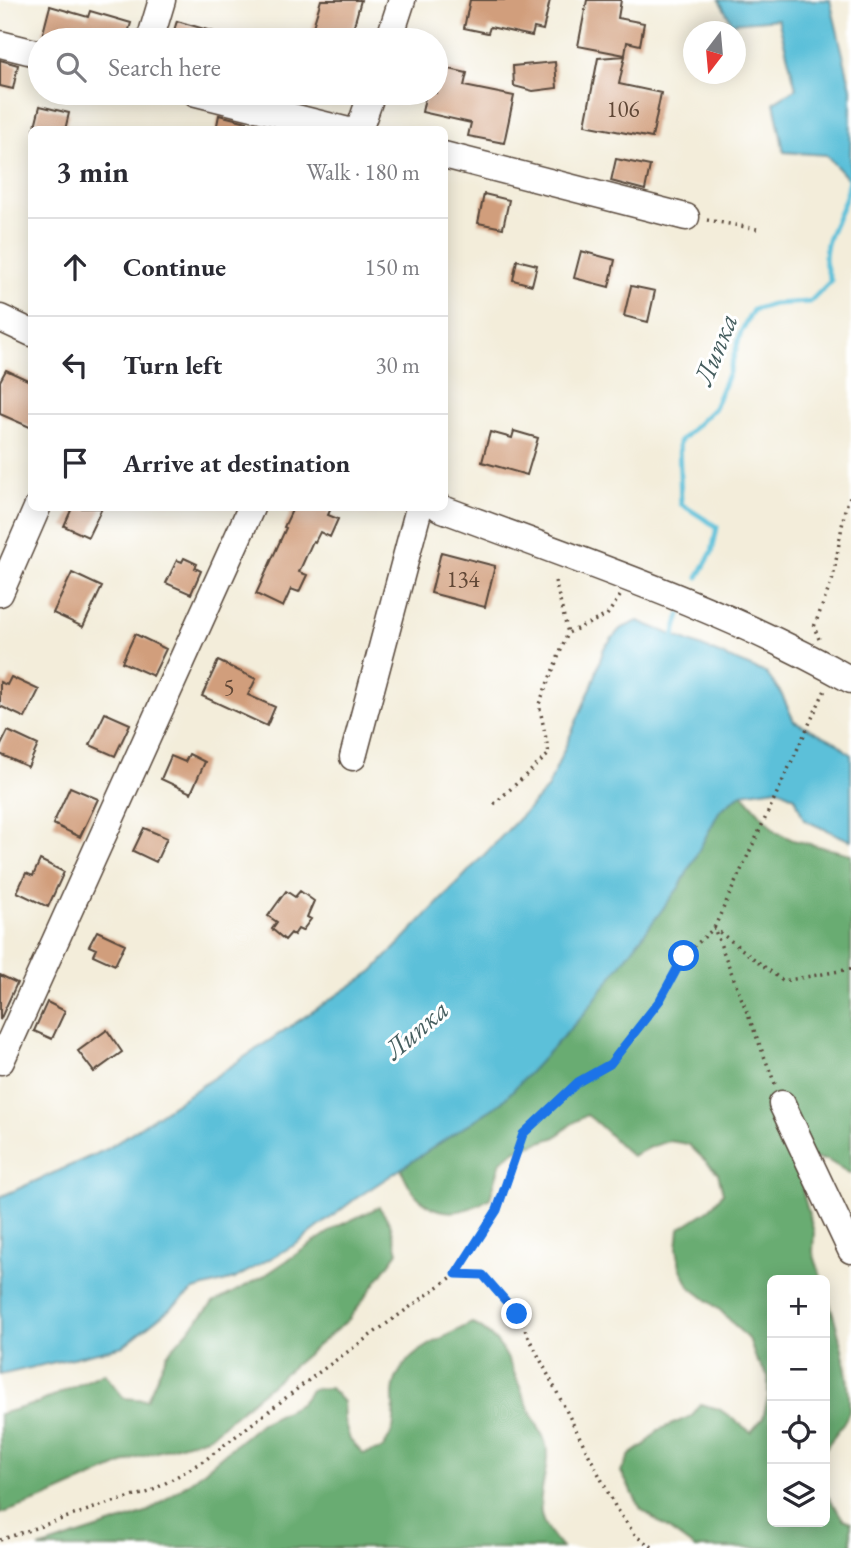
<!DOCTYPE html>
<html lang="en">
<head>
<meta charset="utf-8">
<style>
  body { margin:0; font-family:"EB Garamond",serif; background:#f2f2f3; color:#2b2b33 }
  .controls { position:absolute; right:21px; bottom:21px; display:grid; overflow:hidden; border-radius:10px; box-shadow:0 4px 18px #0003 }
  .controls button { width:63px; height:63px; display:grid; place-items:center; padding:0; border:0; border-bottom:2px solid #e1e1e2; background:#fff; color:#2b2b33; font:35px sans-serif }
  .compass { position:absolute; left:683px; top:21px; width:63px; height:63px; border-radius:50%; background:#fff; box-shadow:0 4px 18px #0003; rotate:196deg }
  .stop { position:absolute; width:21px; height:21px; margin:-16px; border:5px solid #1a73e8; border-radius:50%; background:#fff }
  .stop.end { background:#1a73e8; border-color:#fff; box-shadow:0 2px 7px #0008 }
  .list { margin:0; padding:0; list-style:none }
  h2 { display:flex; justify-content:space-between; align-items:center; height:91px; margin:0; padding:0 28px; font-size:30px }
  h2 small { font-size:23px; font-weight:400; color:#7c7c81 }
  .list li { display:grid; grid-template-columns:46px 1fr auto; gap:21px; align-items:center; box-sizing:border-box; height:98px; padding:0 28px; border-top:2px solid #e1e1e2 }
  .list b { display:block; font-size:26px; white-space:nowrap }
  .list em { font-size:23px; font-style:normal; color:#7c7c81 }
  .icon { flex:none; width:38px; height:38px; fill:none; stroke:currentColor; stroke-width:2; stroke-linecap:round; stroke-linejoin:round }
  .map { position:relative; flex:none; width:851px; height:1548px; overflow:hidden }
  .search { position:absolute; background:#fff; box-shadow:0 4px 18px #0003; left:28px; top:28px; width:420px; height:77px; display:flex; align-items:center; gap:18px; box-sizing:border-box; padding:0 24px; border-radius:38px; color:#7c7c81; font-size:26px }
  .panel { position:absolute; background:#fff; box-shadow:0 4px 18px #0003; left:28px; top:126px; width:420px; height:385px; border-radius:10px }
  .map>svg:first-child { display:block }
  .forest { fill:#69ac72; stroke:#526b48; stroke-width:2 }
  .water { fill:#5bc0d9; stroke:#4b757c; stroke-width:2 }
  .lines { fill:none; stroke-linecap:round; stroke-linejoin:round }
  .stream { stroke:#5bc0d9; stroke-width:5 }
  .building { fill:#d19e7c }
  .minor-casing { stroke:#57473a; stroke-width:29 }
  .path { stroke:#57473a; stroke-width:3.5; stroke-dasharray:2 5; stroke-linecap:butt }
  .minor { stroke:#fff; stroke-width:26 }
  .route { stroke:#1a73e8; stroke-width:9 }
  .labels { text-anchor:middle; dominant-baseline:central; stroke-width:6; stroke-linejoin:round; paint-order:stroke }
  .number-label { font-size:23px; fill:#604736 }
  .water-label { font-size:28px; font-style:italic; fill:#465e5f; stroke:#fff }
</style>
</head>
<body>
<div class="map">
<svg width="851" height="1548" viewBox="0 0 851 1548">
  <rect width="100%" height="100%" fill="#fff"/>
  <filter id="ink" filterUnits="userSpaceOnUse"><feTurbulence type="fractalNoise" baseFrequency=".0143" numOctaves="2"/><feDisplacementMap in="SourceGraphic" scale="14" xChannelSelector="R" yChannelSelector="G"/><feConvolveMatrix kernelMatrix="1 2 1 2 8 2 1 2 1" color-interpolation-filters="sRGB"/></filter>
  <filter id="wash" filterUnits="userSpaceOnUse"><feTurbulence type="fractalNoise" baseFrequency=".00686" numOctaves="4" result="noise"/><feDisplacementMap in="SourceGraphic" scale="28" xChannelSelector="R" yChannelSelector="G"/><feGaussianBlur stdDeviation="1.57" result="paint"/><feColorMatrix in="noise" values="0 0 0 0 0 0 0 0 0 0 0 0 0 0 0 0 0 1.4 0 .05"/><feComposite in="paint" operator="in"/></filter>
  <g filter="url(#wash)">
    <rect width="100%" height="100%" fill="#f3edda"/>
    <path class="forest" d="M742,793l34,39 17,8 58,14v320l-24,-14 -20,-2 -6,16 2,19 11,39 -1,20 9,28h-50v242h53v-30l18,27 8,3v26h-156l-54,-39 -20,-37 9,-17 16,-11 12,-14 34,-14 8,-12 19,5 32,23 12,-14 5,-21v-21l-12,-17 -6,-18 -29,-30 -32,-25 -9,-19 -3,-19 2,-19 31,-20 13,-16 -5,-20 -30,-29 -19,-3 -19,6 -18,9c-16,-13 -28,-29 -45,-41l-17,10 -14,12 -40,13 -15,11 -11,37c-40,26 -73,14 -89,-30l101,-66 178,-216 39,-75z
      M379,1207l11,16 8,29 -49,67 -139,117 -76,23 -86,38 -48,17v-100l38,-11 66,-30 20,25 23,2 20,-46 46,-51 51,-27 74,-50z
      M825,1290c12,32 26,88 24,122 -5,13 -16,25 -24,37z
      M472,1323c38,19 41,53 58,88 5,12 13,21 16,34 5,25 -12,53 -3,76 4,10 12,19 19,27h-523l107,-35 48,-34 67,-56 39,-19 12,-15 18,-1 13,14 1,18 6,20 13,14 19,-5c16,-23 12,-26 11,-51 -2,-43 49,-59 79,-75z"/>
    <path class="water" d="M719,0h111l21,88 -1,93 -24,-26 -42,-3 -10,-50 22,-14 -18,-69 -46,4z
      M638,621l128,52 15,20 13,28 42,21 15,13v86l-47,-21 -9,-23 -18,-9 -35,5 -22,17 -40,76 -97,129 -81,87 -147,97 -57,44 -64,36 -40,11 -71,56 -123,29v-178l107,-48 266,-178 174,-182 46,-106 11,-35 16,-19z"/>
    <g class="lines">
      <path class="stream" d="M698,577l14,-25 5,-25 -36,-23 -2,-62 35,-34 15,-36 12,-40 12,-22 20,-6 37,-2 21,-21c-2,-7 -6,-15 -6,-22 0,-30 26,-54 24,-85
        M673,639l7,-24"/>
    </g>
    <g id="blocks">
      <path class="building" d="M321,0h40l-11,40 -38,-10z
        M470,0h80l-7,30 -9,-2 -2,8 -42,-9 -2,6 -24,-5z
        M587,0h34l-3,18 26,5 -4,22 -13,-3 -2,13 -47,-9z
        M50,6l38,11 2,-6 41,12 -5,17h-58l-25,-7z
        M177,21l51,15 -1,4h-56z
        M625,56l-6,28 42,9 -9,45 -67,-13 13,-67z
        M0,60l18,5 -5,24 -13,-3z
        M555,62l2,26 -24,3 -19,-5 -1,-20z
        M436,66l31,7 -3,13 50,10 -10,47 -36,-7 3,-13 -49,-11 4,-19h10z
        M40,106l29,7 -4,17h-31z
        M219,115l28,7 -2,8h-29z
        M616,159l34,7 -5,24 -34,-9z
        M484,194l25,6 -6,28 -25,-5z
        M581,251l34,9 -6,27 -35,-9z
        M517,260l20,5 -5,20 -19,-5z
        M631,286l24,5 -7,31 -24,-6z
        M6,370l26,12v46l-32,-14v-33z
        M514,431l24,7 -11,37 -45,-13 8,-30 22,6z
        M72,508h30l-14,29 -24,-11z
        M293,508h38l-3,7 10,4 -8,18 -10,-5 -5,10 -2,-1 -14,31 8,3 -8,17 -8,-3 -8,18 -27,-13 30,-66 -2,-1z
        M441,552l54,14 -10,41 -54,-14z
        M184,558l13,6 -2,4 6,3 -10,23 -25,-11 11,-23 5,2z
        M72,573l30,14 -19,40 -30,-14z
        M135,634l31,15 -13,27 -31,-14z
        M218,661l38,18 -8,16 27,12 -8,19 -65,-30z
        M11,677l28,13 -14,28 -25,-12v-24l7,3z
        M105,713l25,11 -15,32 -25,-11z
        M8,731l30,14 -10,22 -28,-13v-7z
        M189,754l16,8 -14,31 -30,-14 10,-23 14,6z
        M70,787l28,12 -18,38 -27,-13z
        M144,828l23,10 -11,24 -23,-11z
        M40,860l24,12 -16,35 -31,-15 9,-19 7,3z
        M286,891l9,6 5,-6 14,10 -7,16 4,2 -9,12 -4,-2 -4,6 -3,-2 -6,7 -13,-11 5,-7 -9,-6z
        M97,931l28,13 -10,21 -22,-10 3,-6 -7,-3z
        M0,975l17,8 -17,37z
        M47,1002l18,9 -13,28 -18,-8z
        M107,1030l15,22 -28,20 -16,-21z"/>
    </g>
  </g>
  <g filter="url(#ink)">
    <use href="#blocks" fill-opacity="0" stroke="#57473a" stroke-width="2"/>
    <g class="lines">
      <g class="minor-casing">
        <path id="minor" d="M150,40l12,-40
          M389,40l13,-40
          M0,44l40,10
          M196,93l149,37
          M359,130l13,-37
          M444,155l242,62
          M0,318l32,15
          M440,508c138,52 282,99 411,172
          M0,593l37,-85
          M353,757l66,-249
          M1,1061l250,-553
          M782,1104l69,146"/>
      </g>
      <path class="path" d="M707,220l50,9
        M555,581l13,52
        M819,639l-5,-12 19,-49 12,-69 6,-15
        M494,804l55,-50 -10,-50 29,-71 39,-18 13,-19
        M775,1084l-61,-156 111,-238
        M456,1274l41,-64 26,-76 55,-52 32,-18 50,-64 24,-44 30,-28 69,53 68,-12
        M0,1540l106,-36 44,-12 55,-32 113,-87 138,-99 27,1 34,39 100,196 20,27 17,11"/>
      <use href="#minor" class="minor"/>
    </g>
  </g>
  <g class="lines" filter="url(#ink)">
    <path class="route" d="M517,1314l-34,-39 -27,-1 41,-64 26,-76 55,-52 32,-18 50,-64 24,-44"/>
  </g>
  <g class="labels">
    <g class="number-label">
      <text x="623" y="109">106</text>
      <text x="463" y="579">134</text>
      <text x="229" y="687">5</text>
    </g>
    <g class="water-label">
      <text transform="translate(715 349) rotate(-68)">Липка</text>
      <text transform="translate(416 1029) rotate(-41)">Липка</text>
    </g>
  </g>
</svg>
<div class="controls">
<button>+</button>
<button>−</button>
<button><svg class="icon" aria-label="locate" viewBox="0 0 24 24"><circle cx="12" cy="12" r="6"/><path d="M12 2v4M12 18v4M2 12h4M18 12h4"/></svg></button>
<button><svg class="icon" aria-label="layers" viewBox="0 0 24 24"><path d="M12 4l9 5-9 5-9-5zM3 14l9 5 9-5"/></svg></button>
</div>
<svg class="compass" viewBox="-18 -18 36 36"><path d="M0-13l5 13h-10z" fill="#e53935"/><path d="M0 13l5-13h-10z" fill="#7c7c81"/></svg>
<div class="stop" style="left:684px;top:956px"></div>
<div class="stop end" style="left:517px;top:1314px"></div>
<div class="search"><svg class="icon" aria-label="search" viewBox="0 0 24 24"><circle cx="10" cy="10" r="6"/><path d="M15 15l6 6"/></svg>Search here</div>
<section class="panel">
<h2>3 min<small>Walk · 180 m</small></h2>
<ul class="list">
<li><svg class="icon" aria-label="ahead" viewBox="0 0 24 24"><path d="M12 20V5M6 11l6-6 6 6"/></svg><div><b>Continue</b></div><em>150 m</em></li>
<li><svg class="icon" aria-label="left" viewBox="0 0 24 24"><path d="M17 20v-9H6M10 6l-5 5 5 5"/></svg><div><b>Turn left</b></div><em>30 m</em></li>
<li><svg class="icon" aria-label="arrive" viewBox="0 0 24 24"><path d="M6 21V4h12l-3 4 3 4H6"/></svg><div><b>Arrive at destination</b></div></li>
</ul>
</section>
</div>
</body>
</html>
